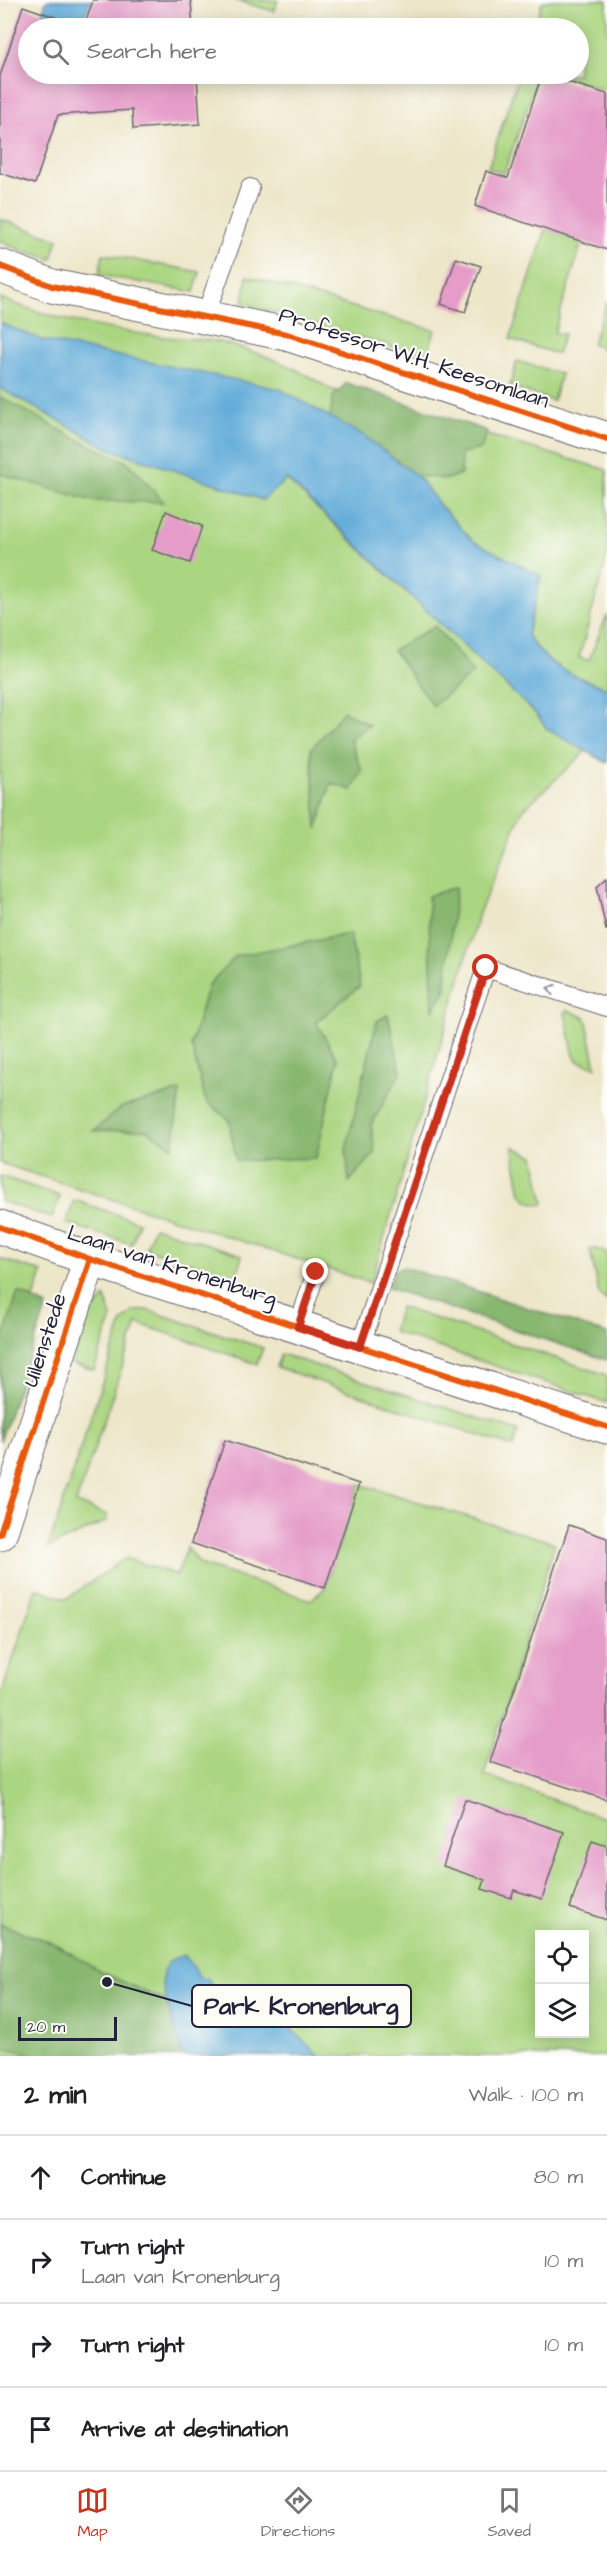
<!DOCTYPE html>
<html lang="en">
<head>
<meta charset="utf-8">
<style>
  body { margin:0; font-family:"Architects Daughter",sans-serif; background:#f2f2f2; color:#202124 }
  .controls { position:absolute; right:18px; bottom:18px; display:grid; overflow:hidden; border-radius:0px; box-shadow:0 3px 15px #0003 }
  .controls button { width:54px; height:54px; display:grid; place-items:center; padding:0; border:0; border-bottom:2px solid #e0e0e0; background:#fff; color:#202124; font:30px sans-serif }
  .scale { position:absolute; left:18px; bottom:15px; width:99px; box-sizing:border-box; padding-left:6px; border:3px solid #22223b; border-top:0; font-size:16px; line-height:21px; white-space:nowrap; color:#22223b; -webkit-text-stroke:4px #fdfcf7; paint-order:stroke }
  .stop { position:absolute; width:18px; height:18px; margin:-14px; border:4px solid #c8321e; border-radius:50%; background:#fff }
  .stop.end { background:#c8321e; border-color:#fff; box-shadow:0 2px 6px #0008 }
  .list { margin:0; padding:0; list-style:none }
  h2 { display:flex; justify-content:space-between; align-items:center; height:78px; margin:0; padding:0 24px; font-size:26px }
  h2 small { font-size:20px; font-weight:400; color:#757577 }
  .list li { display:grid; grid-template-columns:39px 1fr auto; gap:18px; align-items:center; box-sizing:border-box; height:84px; padding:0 24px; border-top:2px solid #e0e0e0 }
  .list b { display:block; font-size:22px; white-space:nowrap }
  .list p { margin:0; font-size:20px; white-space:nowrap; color:#757577 }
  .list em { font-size:20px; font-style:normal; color:#757577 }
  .icon { flex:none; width:33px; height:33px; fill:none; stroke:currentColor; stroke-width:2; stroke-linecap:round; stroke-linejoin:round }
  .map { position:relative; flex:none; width:607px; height:2056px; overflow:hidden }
  .search { position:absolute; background:#fff; box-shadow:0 3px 15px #0003; left:18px; right:18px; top:18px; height:66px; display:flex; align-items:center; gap:15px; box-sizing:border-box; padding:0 21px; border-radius:33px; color:#757577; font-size:22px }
  .sheet { height:414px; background:#fff }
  nav { display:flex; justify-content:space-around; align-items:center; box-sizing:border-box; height:84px; border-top:2px solid #e0e0e0; background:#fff; font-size:16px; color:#757577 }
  nav a { display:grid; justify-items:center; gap:3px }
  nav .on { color:#c8321e }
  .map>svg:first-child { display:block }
  .green { fill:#abd681; stroke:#667c5e; stroke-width:1.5; fill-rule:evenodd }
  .forest { fill:#88b76f; stroke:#556c55; stroke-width:1.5 }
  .water { fill:#61abd9; stroke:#42668a; stroke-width:1.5 }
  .building { fill:#e59cc9 }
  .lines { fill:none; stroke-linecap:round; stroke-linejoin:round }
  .lane-casing { stroke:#69676d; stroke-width:20 }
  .street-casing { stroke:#69676d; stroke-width:35 }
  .lane { stroke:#fff; stroke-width:18 }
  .street { stroke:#fff; stroke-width:33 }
  .cycleway-casing { stroke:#fdfcf7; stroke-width:10 }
  .cycleway { stroke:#e8590c; stroke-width:6 }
  .oneway { stroke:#9c9ca7 }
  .route { stroke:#c8321e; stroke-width:8 }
  .labels { text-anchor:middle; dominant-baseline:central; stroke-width:4.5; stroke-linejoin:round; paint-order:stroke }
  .street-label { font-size:22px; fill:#22223b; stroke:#fdfcf7 }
  .leader { fill:none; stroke:#22223b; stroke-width:2 }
  .callout-dot { fill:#22223b; stroke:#fdfcf7; stroke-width:2 }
  .callout { fill:#fdfcf7; stroke:#22223b; stroke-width:2 }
  .callout-label { font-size:24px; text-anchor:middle; font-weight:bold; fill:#22223b }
</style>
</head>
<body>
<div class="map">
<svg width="607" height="2056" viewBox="0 0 607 2056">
  <rect width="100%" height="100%" fill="#fdfcf7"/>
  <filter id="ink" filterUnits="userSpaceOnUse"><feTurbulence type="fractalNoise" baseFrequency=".0167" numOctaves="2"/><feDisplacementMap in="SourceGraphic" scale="12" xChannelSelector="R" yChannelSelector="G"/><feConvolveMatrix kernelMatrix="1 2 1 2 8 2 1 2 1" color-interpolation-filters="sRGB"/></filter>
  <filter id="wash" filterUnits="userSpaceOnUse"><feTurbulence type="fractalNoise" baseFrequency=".008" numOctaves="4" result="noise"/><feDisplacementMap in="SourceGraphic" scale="24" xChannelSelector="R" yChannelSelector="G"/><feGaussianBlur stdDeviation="1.35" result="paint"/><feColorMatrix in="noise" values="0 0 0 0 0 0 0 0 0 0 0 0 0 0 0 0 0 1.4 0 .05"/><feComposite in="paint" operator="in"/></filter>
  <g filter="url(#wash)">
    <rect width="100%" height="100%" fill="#ede6c9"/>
    <path class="green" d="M234,0h44l-4,11z
      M552,0h55v91l-51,-17h22v-46h-44l8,-26z
      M519,74h20l-35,99 -16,-5z
      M0,219l58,20 -6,20 -29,-8 -23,-10z
      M546,229l36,12 -28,92 10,1 -7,20 -47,-15z
      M103,254l97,18 -6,20 -95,-17z
      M247,276c63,17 125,38 188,54l-8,27 -184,-54z
      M0,298c52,22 110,32 165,39 18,2 38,1 55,5 38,10 77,25 110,47l277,81v87l-28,101 10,2 18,-45v73c-36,-13 -59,-20 -80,-53l14,-59 -68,-35 -30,-32 -26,-33 -53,-40 -34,-18 -190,-56 -98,-22 -42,-17z
      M607,302v48l-15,-6z
      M517,361l44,13 -8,27 -43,-15z
      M0,388l108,60 155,52 23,-21 251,236 10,14 39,22 -64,60 -43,102 -108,370 -371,-120z
      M568,1010l18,8 10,49 -18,-6 -4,-5 -9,-44z
      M514,1147l20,9 10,47 -2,2 -14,-4 -7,-7 -8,-44z
      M0,1176l60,20 -8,22 -52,-17z
      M74,1200l65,22 -7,22 -66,-21z
      M154,1227l88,28 -6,22 -90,-28z
      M593,1248l14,5v48l-8,-7 -9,-44z
      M0,1259l42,13 -42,145z
      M105,1297l7,20 -18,53 -22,-6 16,-48z
      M400,1307l207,68v28l-214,-71z
      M147,1310l116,38 -6,16 -120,-41 -61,180 31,12v6l-59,27 74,-226 12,-11z
      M281,1354l237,77 -5,16 -237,-80z
      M359,1484l196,59 -71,232 123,44v237h-607v-357l36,-111 30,11 60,-41 51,17 10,-28 13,17 111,36 14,-12zM540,1934h44v100h-44z"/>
    <path class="forest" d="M346,383l141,48 -6,18 -20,4v21l-14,5 -30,-3 -53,-40 -34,-18 3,-21z
      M0,397l75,41 54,25 35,39 -71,-1 -93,-27z
      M435,626l38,47 -40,33 -40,-56z
      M344,711l25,14 -19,14 12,32 -10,19 -21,-7 -14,46 -6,-80z
      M456,887l-11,104 -12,19 -5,-114z
      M350,934l10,52 -44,36 22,38 -22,98 -80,3 -7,-41 -23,-18 -15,-57 17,-60 28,-29z
      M388,1015l13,57 -30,53 4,28 -26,29 -3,-33 31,-128z
      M180,1091l-7,56 -26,-17 -54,1 29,-24z
      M404,1267l203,67v26l-219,-72 7,-18z
      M18,1292l29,14 -47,135v-93z
      M0,1924l55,20 46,28 65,29 12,33 4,22h-146l-23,-7 -13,1z"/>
    <path class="water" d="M46,0h45l-11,28h-13l-26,-8z
      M0,323l42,17 238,49 84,47 53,40 26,33 30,32 68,35 -14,59c21,33 44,40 80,53v75l-60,-34 -10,-14 -250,-236 -24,21 -155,-52 -108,-60z
      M184,1955l16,23 8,1 5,10 24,29 45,2 37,36h-137c-3,-18 -23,-70 -19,-84 2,-4 5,-9 8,-12z"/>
    <g id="blocks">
      <path class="building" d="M93,0h98l2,28h-165v46h169l3,50 -67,5 -1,-19 -74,5 -23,69 -35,-11v-97l23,-70 61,21z
        M542,74l65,20v156l-132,-44 11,-35 22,7z
        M456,258l25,8 -16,46 -24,-8z
        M166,511l36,15 -12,37 -38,-13z
        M607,877v53h-1l-9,-44z
        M225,1440l134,44 -34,104 -134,-45z
        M569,1525l38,13v262l-117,-38z
        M465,1799l99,33 -22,67 -28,-9 -3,8 -29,-9 3,-9 -42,-14z
        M592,1841l15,5v74l-37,-12z"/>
    </g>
  </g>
  <g filter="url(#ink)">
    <use href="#blocks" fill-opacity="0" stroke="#69676d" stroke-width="1.5"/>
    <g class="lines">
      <g class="lane-casing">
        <path id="lane" d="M205,317l45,-129
          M298,1327l18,-55
          M360,1347l126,-379 121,39"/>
      </g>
      <g class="street-casing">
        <path id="street" d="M0,266l52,20 235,48 320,105
          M0,1227l90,32 517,168
          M0,1534l90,-275"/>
      </g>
      <use href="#lane" class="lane"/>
      <use href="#street" class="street"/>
      <g class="cycleway-casing">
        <path id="cycleway" d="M0,266l52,20 235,48 320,105
          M0,1227l90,32 517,168
          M0,1534l90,-275"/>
      </g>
      <use href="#cycleway" class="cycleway"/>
    </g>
    <defs><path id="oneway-chevron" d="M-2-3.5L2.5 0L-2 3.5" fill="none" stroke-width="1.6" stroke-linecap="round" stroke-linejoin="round" transform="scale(1.5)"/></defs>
    <use class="oneway" href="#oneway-chevron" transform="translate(551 989) rotate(-162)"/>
  </g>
  <g class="lines" filter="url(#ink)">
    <path class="route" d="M316,1272l-18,55 62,20 126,-379"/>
  </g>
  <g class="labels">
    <g class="street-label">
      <text transform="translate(414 358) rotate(18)">Professor W.H. Keesomlaan</text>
      <text transform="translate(172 1266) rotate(18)">Laan van Kronenburg</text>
      <text transform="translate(45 1340) rotate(-72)">Uilenstede</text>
    </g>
  </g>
  <path class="leader" d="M107 1982L192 2006"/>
  <circle class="callout-dot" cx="107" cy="1982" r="6"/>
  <rect class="callout" x="192" y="1985" width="219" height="42" rx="6"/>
  <g class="callout-label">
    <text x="301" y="2014">Park Kronenburg</text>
  </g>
</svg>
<div class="controls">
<button><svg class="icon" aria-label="locate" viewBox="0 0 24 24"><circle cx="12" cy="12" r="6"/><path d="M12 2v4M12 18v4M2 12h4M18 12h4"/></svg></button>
<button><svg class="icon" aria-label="layers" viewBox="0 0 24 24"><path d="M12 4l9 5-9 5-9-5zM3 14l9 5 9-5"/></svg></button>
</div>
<div class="scale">20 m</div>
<div class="stop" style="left:486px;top:968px"></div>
<div class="stop end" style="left:316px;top:1272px"></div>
<div class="search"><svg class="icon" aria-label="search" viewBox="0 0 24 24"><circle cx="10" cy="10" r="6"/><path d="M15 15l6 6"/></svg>Search here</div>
</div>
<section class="sheet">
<h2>2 min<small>Walk · 100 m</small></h2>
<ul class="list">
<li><svg class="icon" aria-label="ahead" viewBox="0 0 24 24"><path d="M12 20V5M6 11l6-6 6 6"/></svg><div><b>Continue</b></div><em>80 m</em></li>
<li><svg class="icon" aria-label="right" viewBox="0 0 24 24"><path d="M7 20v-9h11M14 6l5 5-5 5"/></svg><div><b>Turn right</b><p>Laan van Kronenburg</p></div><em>10 m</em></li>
<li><svg class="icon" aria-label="right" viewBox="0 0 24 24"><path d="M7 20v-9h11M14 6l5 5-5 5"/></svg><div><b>Turn right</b></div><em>10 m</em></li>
<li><svg class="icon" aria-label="arrive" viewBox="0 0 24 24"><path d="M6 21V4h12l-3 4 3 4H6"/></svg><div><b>Arrive at destination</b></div></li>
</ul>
</section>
<nav>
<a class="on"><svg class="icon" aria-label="map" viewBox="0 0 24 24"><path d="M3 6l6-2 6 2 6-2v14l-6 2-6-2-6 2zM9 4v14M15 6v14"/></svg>Map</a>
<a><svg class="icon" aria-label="directions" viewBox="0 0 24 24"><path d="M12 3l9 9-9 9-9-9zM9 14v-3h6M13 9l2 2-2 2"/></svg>Directions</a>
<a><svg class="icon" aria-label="saved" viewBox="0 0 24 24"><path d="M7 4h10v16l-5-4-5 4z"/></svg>Saved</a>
</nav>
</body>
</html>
